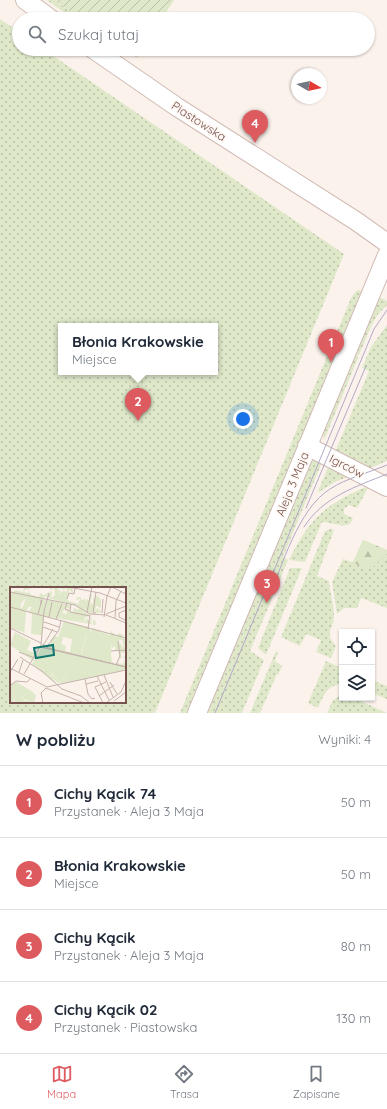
<!DOCTYPE html>
<html lang="pl">
<head>
<meta charset="utf-8">
<style>
  body { margin:0; font-family:Quicksand,sans-serif; background:#f2f2f3; color:#1f2937 }
  .controls { position:absolute; right:12px; bottom:12px; display:grid; overflow:hidden; border-radius:0px; box-shadow:0 1px 3px #0004 }
  .controls button { width:36px; height:36px; display:grid; place-items:center; padding:0; border:0; border-bottom:1px solid #e0e1e3; background:#fff; color:#1f2937; font:20px sans-serif }
  .compass { position:absolute; left:291px; top:68px; width:36px; height:36px; border-radius:50%; background:#fff; box-shadow:0 1px 3px #0004; rotate:99deg }
  .you { position:absolute; left:243px; top:419px; width:14px; height:14px; margin:-10px; border:3px solid #fff; border-radius:50%; background:#1a73e8; box-shadow:0 0 0 6px #1a73e833 }
  .badge { display:grid; place-items:center; width:26px; height:26px; border-radius:50%; background:#dd5a5e; color:#fff; font-size:13px; font-weight:700 }
  .pin { position:absolute; translate:-50% -33px; filter:drop-shadow(0 1px 2px #0008) }
  .pin::after { content:''; position:absolute; top:21px; width:14px; height:12px; background:inherit; clip-path:polygon(0 0,100% 0,50% 100%) }
  .popup { position:absolute; left:58px; top:323px; width:160px; height:52px; box-sizing:border-box; display:grid; place-content:center; border-radius:0px; background:#fff; filter:drop-shadow(0 1px 3px #0005); font-size:13px; white-space:nowrap; color:#747a83 }
  .popup b { font-size:15px; color:#1f2937 }
  .popup::after { content:''; position:absolute; left:50%; top:100%; margin-left:-8px; border:8px solid transparent; border-top-color:#fff }
  .list { margin:0; padding:0; list-style:none }
  h2 { display:flex; justify-content:space-between; align-items:center; height:52px; margin:0; padding:0 16px; font-size:17px }
  h2 small { font-size:13px; font-weight:400; color:#747a83 }
  .list li { display:grid; grid-template-columns:26px 1fr auto; gap:12px; align-items:center; box-sizing:border-box; height:72px; padding:0 16px; border-top:1px solid #e0e1e3 }
  .list b { display:block; font-size:15px; white-space:nowrap }
  .list p { margin:0; font-size:13px; white-space:nowrap; color:#747a83 }
  .list em { font-size:13px; font-style:normal; color:#747a83 }
  .icon { flex:none; width:22px; height:22px; fill:none; stroke:currentColor; stroke-width:2; stroke-linecap:round; stroke-linejoin:round }
  .map { position:relative; flex:none; width:387px; height:713px; overflow:hidden }
  .search { position:absolute; background:#fff; box-shadow:0 1px 3px #0004; left:12px; right:12px; top:12px; height:44px; display:flex; align-items:center; gap:10px; box-sizing:border-box; padding:0 14px; border-radius:22px; color:#747a83; font-size:15px }
  .sheet { height:340px; background:#fff }
  nav { display:flex; justify-content:space-around; align-items:center; box-sizing:border-box; height:56px; border-top:1px solid #e0e1e3; background:#fff; font-size:11px; color:#747a83 }
  nav a { display:grid; justify-items:center; gap:2px }
  nav .on { color:#dd5a5e }
  .map>svg:first-child { display:block }
  .grass { fill:url(#grass-dots); fill-rule:evenodd }
  .forest { fill:url(#forest-firs) }
  .garden { fill:url(#garden-furrows) }
  .lines { fill:none; stroke-linecap:round; stroke-linejoin:round }
  .minor-casing { stroke:#d0bab4; stroke-width:20 }
  .minor { stroke:#fff; stroke-width:18 }
  .tram { stroke:#b2a9c6; stroke-width:1 }
  .labels { text-anchor:middle; dominant-baseline:central; stroke-width:3; stroke-linejoin:round; paint-order:stroke }
  .street-label { font-size:12px; fill:#76534f; stroke:#fef7f2 }
  .inset-road { fill:none; stroke:#c6b2ad; stroke-width:1 }
  .view { fill:#0f766e; fill-opacity:0.15; stroke:#0f766e; stroke-width:2 }
  .inset-edge { fill:none; stroke:#76534f; stroke-width:2 }
</style>
</head>
<body>
<div class="map">
<svg width="387" height="713" viewBox="0 0 387 713">
  <defs>
    <pattern id="grass-dots" width="8" height="8" patternUnits="userSpaceOnUse"><rect width="8" height="8" fill="#dfe9ca"/><path d="M2 2h.1M6 6h.1" fill="none" stroke="#b9bfa6" stroke-width="1.8" stroke-linecap="round"/></pattern>
    <pattern id="forest-firs" width="22" height="20" patternUnits="userSpaceOnUse"><rect width="22" height="20" fill="#dfe9ca"/><path d="M5 1l3.5 6h-7zM16 11l3.5 6h-7z" fill="#b9bfa6"/></pattern>
    <pattern id="garden-furrows" width="10" height="10" patternUnits="userSpaceOnUse"><rect width="10" height="10" fill="#dfe9ca"/><path d="M-1 1l2-2M0 10L10 0M9 11l2-2" fill="none" stroke="#b9bfa6"/></pattern>
  </defs>
  <rect width="100%" height="100%" fill="#fcf2ec"/>
  <path class="grass" d="M47,0h7l27,19h-8z
    M0,19l19,13v17h24l301,205 -189,459h-155zM61,326h154v46h-154zM11,588h114v114h-114z
    M357,290l5,1 -175,422h-7l171,-415z
    M379,297l8,4v4l-9,9 -6,10 -13,31h-2l1,3 -34,82 -1,-8z
    M387,325v136l-19,8 -33,-17 34,-81 -7,-3 9,-21z
    M314,460l8,2 -39,95 5,3 -38,91 14,9 -22,53h-36l104,-250z
    M329,465l21,11 -15,6 -16,10 -1,-1z
    M369,486l-12,22 -8,-3 -5,4v5l9,4 -3,6c-9,4 -18,-2 -28,-2l-17,40 -16,-2c20,-41 37,-57 80,-74z
    M331,529l3,1 -17,46 12,5c1,11 5,24 5,35 0,13 -11,17 2,30l-5,12 -15,-6 5,-12 -15,-6 -6,12 -19,-9 44,-106z
    M363,540l24,10v58l-26,-10 -4,10h-13l-7,6 -5,-32 11,-23 10,3z
    M290,568h12l-36,87 -8,-7z
    M276,651l2,2 -3,8 7,5 -4,9 -1,-1 -17,39h-10z
    M326,661l16,7v16c-15,1 -19,12 -24,24l-10,-5z
    M372,680l15,6v13l-15,-6z
    M342,695v3h12l33,15h-60l6,-13z"/>
  <path class="forest" d="M363,540l24,10v4l-15,14 -8,-1 -11,-4z"/>
  <path class="garden" d="M54,0h120l-12,19h-81z
    M124,49h19l-6,9z"/>
  <g class="lines">
    <g class="minor-casing">
      <path id="minor" d="M25,0l26,19
        M93,49l84,58 179,114 31,22
        M307,446l80,41
        M197,713l190,-458"/>
    </g>
    <use href="#minor" class="minor"/>
    <path class="tram" d="M306,508l60,-142
      M304,527c19,-30 51,-40 83,-53
      M268,600c14,-34 30,-91 62,-111 17,-11 38,-16 57,-24
      M215,713l159,-384 13,-19"/>
  </g>
  <g class="labels">
    <g class="street-label">
      <text transform="translate(199 121) rotate(33)">Piastowska</text>
      <text transform="translate(347 466) rotate(27)">Igrców</text>
      <text transform="translate(292 484) rotate(-68)">Aleja 3 Maja</text>
    </g>
  </g>
  <g transform="translate(10 587)">
    <rect width="116" height="116" fill="#fcf2ec"/>
    <path d="M14,0h5l1,3 -3,-1 -4,3 5,1 1,-3 1,4 9,3 1,-4 4,2 5,-3 -2,5 -6,1 5,2 -5,43v-8l-10,-1 1,-20 -4,-2 4,-5 -9,-1 3,-8 -5,5 -1,8 -10,4 1,-22 4,-1 -4,-1h5l-4,-2 11,3zM40,0h8v4l2,-4 -1,4 3,-1 -1,1 -1,3 4,-4 -3,-2h4l-1,3 3,1 -1,-4h6l2,6 -5,-4 -2,10 11,4 2,-5 -4,1 1,-3h4v3l3,-1 3,4 -2,-4 4,1 1,-8 1,4 2,-3 -3,10 3,1v-5l2,-3v3l2,-4 4,5v8l-5,-2 -1,6 2,-4 5,4 -7,1 -2,-2 -2,3 -14,-8 -29,-8 2,-7 2,1 -1,6 4,-3 -1,-7 -4,2zM37,13l7,1 23,6h2l-1,1 -7,-3 -1,4 -4,-1 -4,5 5,1 -1,-4 8,2 -1,-4 4,1 -1,2 3,-3 11,7 -5,3 -1,5 3,-5 3,5 1,-6h1l-1,6 2,1v-4h2l1,5 -52,-9zM77,40l4,1 -2,4 5,-4 5,4 -5,-2 -1,4 6,-2 5,5 6,-2v-1l1,-3 6,6 1,-4 6,2 -3,2 5,2v13l-5,1v3l2,2 3,-3v3h-7l-1,-17 6,7 -2,-8 -4,1v10h-3v-5l-3,2 -1,-4v5l3,1 -6,1 -1,5 9,10 1,-3 6,1 1,-5 2,11 -62,13h-6l-6,-5 4,6 -24,-20 9,-16 13,3 -12,-3 1,-4 6,3 5,-11 9,3 -2,5 5,2 -1,5 5,1 3,-9 -3,11 2,-2 1,3 8,-1v4l1,-4 4,1 -1,-5 3,4 2,-4 -4,-4 -3,3 2,1 -1,4 -1,-5 -1,4 5,-18 -4,-2zM49,81l9,8 -8,6 -10,-9 2,1zM8,96l15,9 3,4 -2,7 -13,-5 4,-3 -8,-9z" fill="#dfe9ca" fill-rule="evenodd"/>
    <path d="M5,95h3l-1,4 9,9 -5,2 4,4h5l-1,2h-15l2,-8 -3,8h-3v-19z" fill="#dfe9ca"/>
    <path d="M54,34l24,6 -7,28 -11,-2 2,-14 -9,-2 -2,7 -11,-3 4,-5 4,1zM84,42l15,6 3,28 -31,-7 6,-23 5,1zM49,81l9,8 -8,6 -8,-8z" fill="#dfe9ca"/>
    <path d="M14,19h5l-3,6 -2,23 -1,-3 -13,-4v-13zM5,45l16,9 -4,9 10,4 -4,7 -23,-16z" fill="#dfe9ca"/>
    <path class="inset-road" d="M58,0l32,6 26,10M102,0l14,7M0,5l65,13 15,9 16,1 20,8M86,5l-3,21h3M57,12l2,-6 5,1 1,-5M57,16l-2,6 5,2 1,-7M0,20l116,31M60,25l20,4M77,25l5,-25M92,26l1,-14M28,27l4,-14h-1v4M96,27l20,-8M39,30l3,-15M94,30l3,-21 4,-9M105,31l1,-17 5,-10M46,32l6,-15M115,33l-6,-3v-4l7,-3M34,35l15,5M33,40l14,5M0,41l31,15M78,42l2,-14M34,57l9,-15M30,60l86,20M33,60v-3l5,4 78,19M36,61l13,-18 2,-10M101,64l15,-1M9,65l16,6M10,70l23,15 19,17 19,7 9,7M106,78l4,-9 -2,-15M0,81l37,19 79,-17M0,85l8,-13M9,85l4,-12M14,87l17,-29 3,-34 5,-18M94,88l9,22M87,89l12,24M75,92l3,15 4,5 3,-1M100,95l7,12M76,97l12,-3M1,98l5,-4 11,1 3,-3M36,101l38,15M111,105l5,-11M89,109l15,-11M104,114l12,-9M33,116l-2,-10 5,-5M93,116l-8,-16 11,-5M96,116l15,-11"/>
    <path class="view" d="M43,58l1,10 -18,3 -2,-10z"/>
    <rect width="116" height="116" class="inset-edge"/>
  </g>
</svg>
<div class="controls">
<button><svg class="icon" aria-label="locate" viewBox="0 0 24 24"><circle cx="12" cy="12" r="6"/><path d="M12 2v4M12 18v4M2 12h4M18 12h4"/></svg></button>
<button><svg class="icon" aria-label="layers" viewBox="0 0 24 24"><path d="M12 4l9 5-9 5-9-5zM3 14l9 5 9-5"/></svg></button>
</div>
<svg class="compass" viewBox="-18 -18 36 36"><path d="M0-13l5 13h-10z" fill="#e53935"/><path d="M0 13l5-13h-10z" fill="#747a83"/></svg>
<div class="you"></div>
<div class="pin badge" style="left:331px;top:362px">1</div>
<div class="pin badge" style="left:138px;top:421px">2</div>
<div class="popup"><b>Błonia Krakowskie</b>Miejsce</div>
<div class="pin badge" style="left:267px;top:603px">3</div>
<div class="pin badge" style="left:255px;top:143px">4</div>
<div class="search"><svg class="icon" aria-label="search" viewBox="0 0 24 24"><circle cx="10" cy="10" r="6"/><path d="M15 15l6 6"/></svg>Szukaj tutaj</div>
</div>
<section class="sheet">
<h2>W pobliżu<small>Wyniki: 4</small></h2>
<ul class="list">
<li><span class="badge">1</span><div><b>Cichy Kącik 74</b><p>Przystanek · Aleja 3 Maja</p></div><em>50 m</em></li>
<li><span class="badge">2</span><div><b>Błonia Krakowskie</b><p>Miejsce</p></div><em>50 m</em></li>
<li><span class="badge">3</span><div><b>Cichy Kącik</b><p>Przystanek · Aleja 3 Maja</p></div><em>80 m</em></li>
<li><span class="badge">4</span><div><b>Cichy Kącik 02</b><p>Przystanek · Piastowska</p></div><em>130 m</em></li>
</ul>
</section>
<nav>
<a class="on"><svg class="icon" aria-label="map" viewBox="0 0 24 24"><path d="M3 6l6-2 6 2 6-2v14l-6 2-6-2-6 2zM9 4v14M15 6v14"/></svg>Mapa</a>
<a><svg class="icon" aria-label="directions" viewBox="0 0 24 24"><path d="M12 3l9 9-9 9-9-9zM9 14v-3h6M13 9l2 2-2 2"/></svg>Trasa</a>
<a><svg class="icon" aria-label="saved" viewBox="0 0 24 24"><path d="M7 4h10v16l-5-4-5 4z"/></svg>Zapisane</a>
</nav>
</body>
</html>
